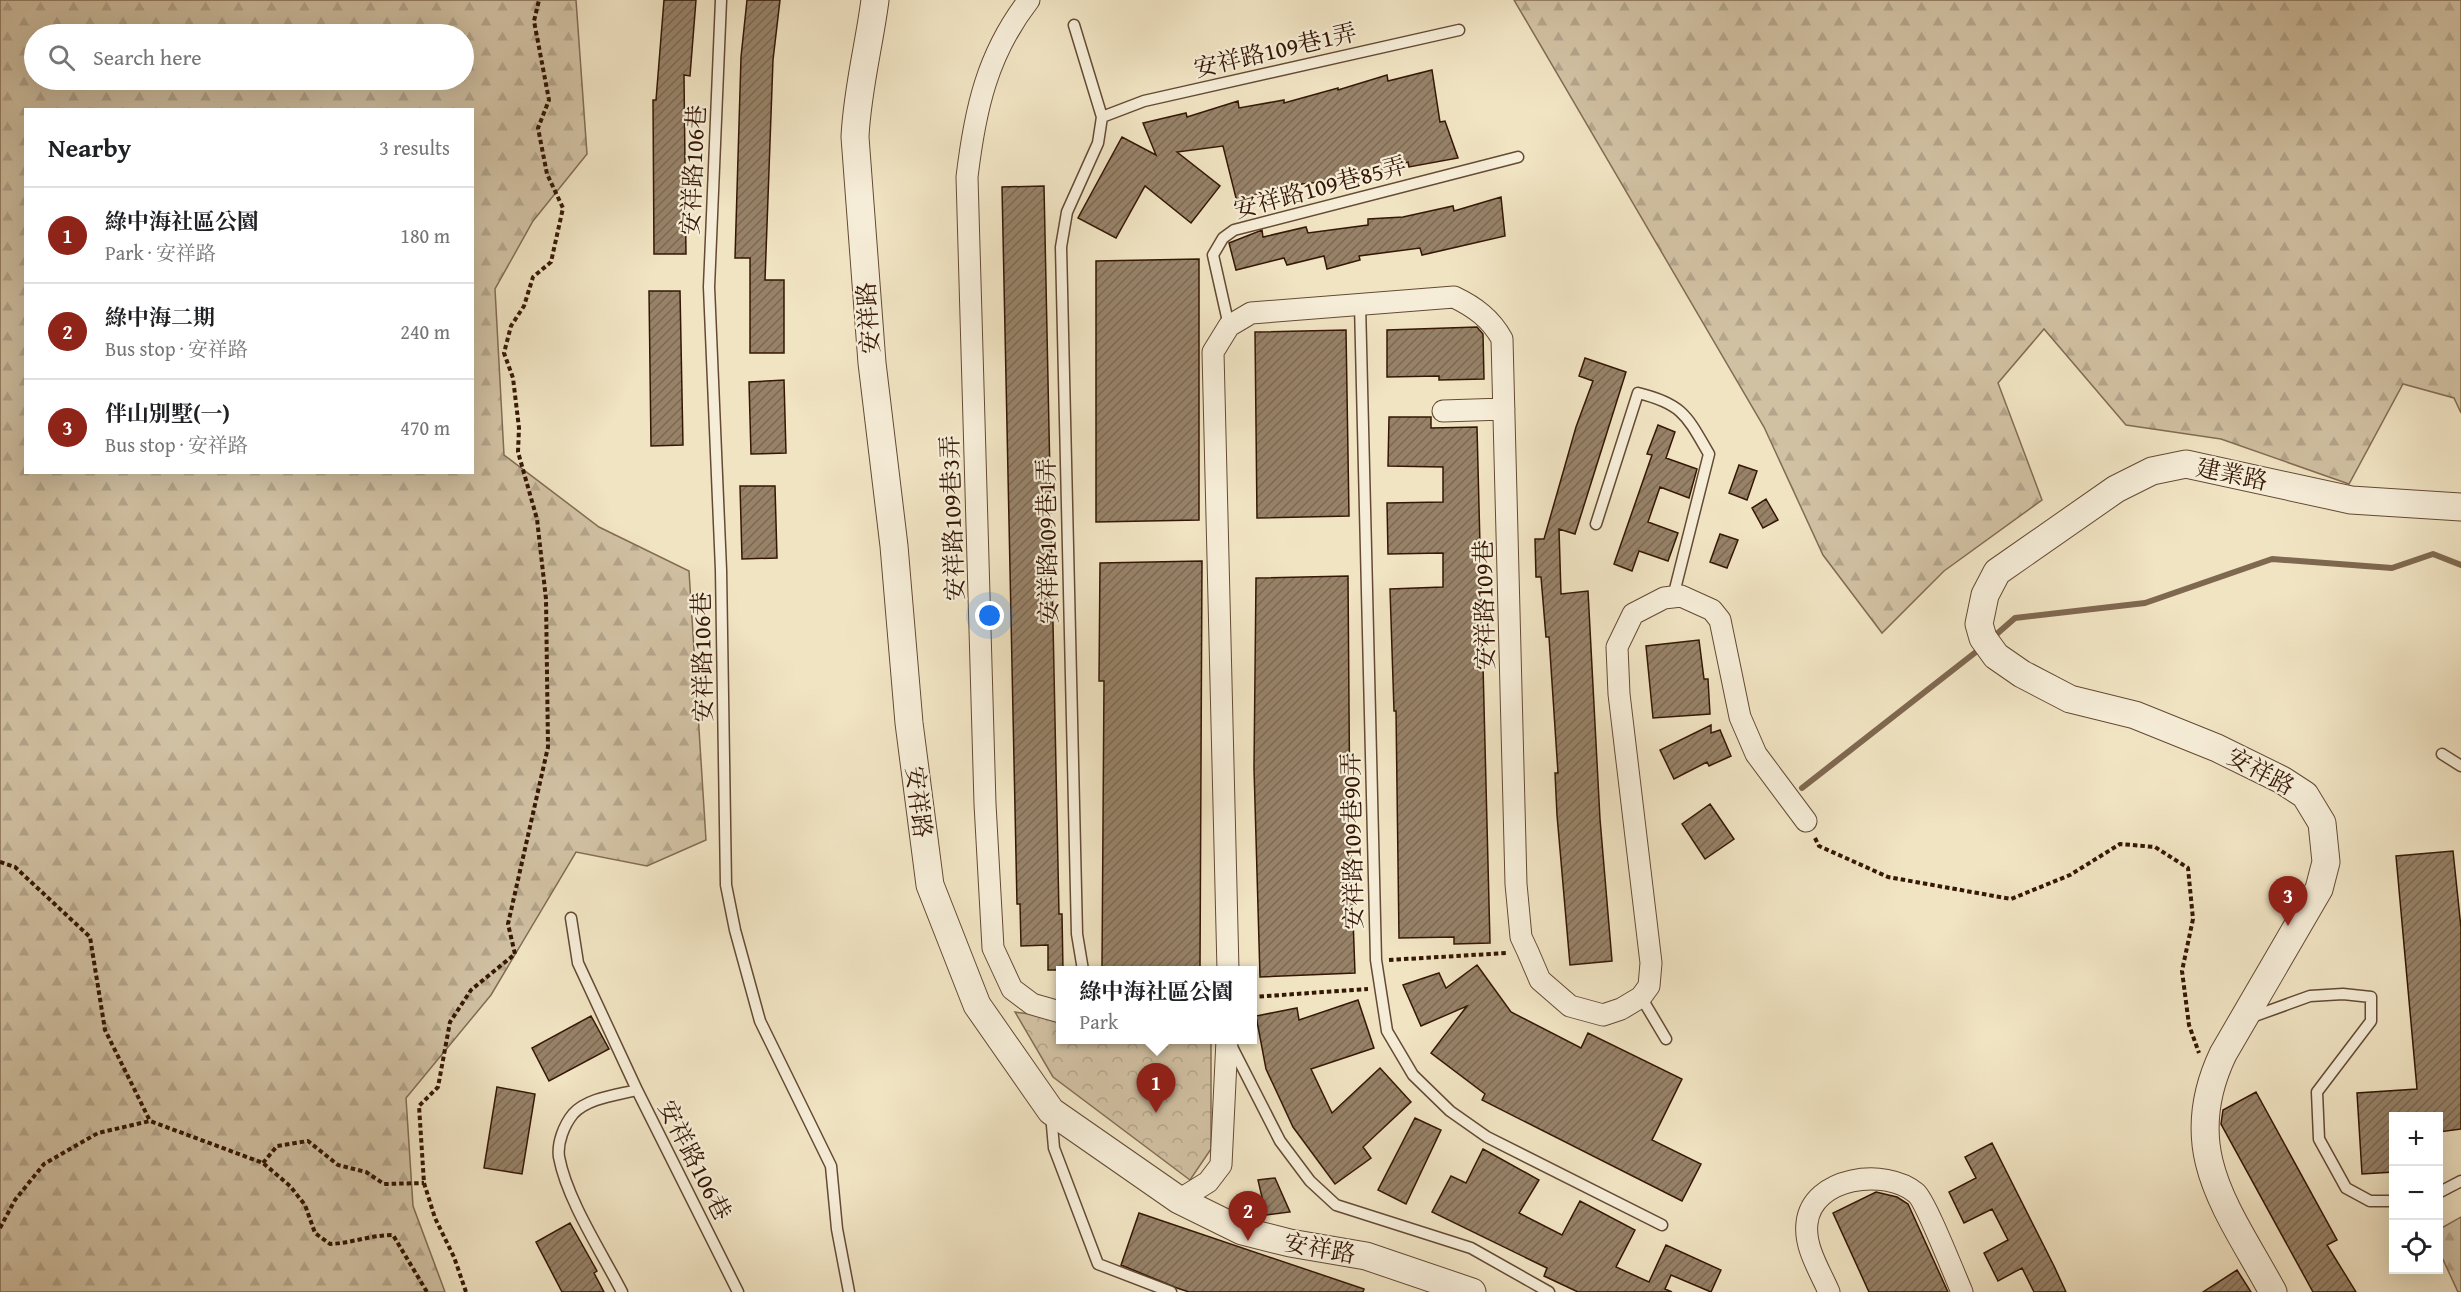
<!DOCTYPE html>
<html lang="en">
<head>
<meta charset="utf-8">
<style>
  body { margin:0; font-family:"Gentium Book Plus","Noto Serif TC",serif; background:#f2f2f2; color:#202124 }
  .controls { position:absolute; right:18px; bottom:18px; display:grid; overflow:hidden; border-radius:0px; box-shadow:0 6px 24px #0002 }
  .controls button { width:54px; height:54px; display:grid; place-items:center; padding:0; border:0; border-bottom:2px solid #e0e0e0; background:#fff; color:#202124; font:30px sans-serif }
  .you { position:absolute; left:990px; top:616px; width:21px; height:21px; margin:-15px; border:4px solid #fff; border-radius:50%; background:#1a73e8; box-shadow:0 0 0 9px #1a73e833 }
  .badge { display:grid; place-items:center; width:39px; height:39px; border-radius:50%; background:#8f2418; color:#fff; font-size:20px; font-weight:700 }
  .pin { position:absolute; translate:-50% -50px; filter:drop-shadow(0 2px 3px #0008) }
  .pin::after { content:''; position:absolute; top:32px; width:21px; height:18px; background:inherit; clip-path:polygon(0 0,100% 0,50% 100%) }
  .popup { position:absolute; left:1056px; top:966px; width:201px; height:78px; box-sizing:border-box; display:grid; place-content:center; border-radius:0px; background:#fff; filter:drop-shadow(0 2px 4px #0005); font-size:20px; white-space:nowrap; color:#757577 }
  .popup b { font-size:22px; color:#202124 }
  .popup::after { content:''; position:absolute; left:50%; top:100%; margin-left:-12px; border:12px solid transparent; border-top-color:#fff }
  .list { margin:0; padding:0; list-style:none }
  h2 { display:flex; justify-content:space-between; align-items:center; height:78px; margin:0; padding:0 24px; font-size:26px }
  h2 small { font-size:20px; font-weight:400; color:#757577 }
  .list li { display:grid; grid-template-columns:39px 1fr auto; gap:18px; align-items:center; box-sizing:border-box; height:96px; padding:0 24px; border-top:2px solid #e0e0e0 }
  .list b { display:block; font-size:22px; white-space:nowrap }
  .list p { margin:0; font-size:20px; white-space:nowrap; color:#757577 }
  .list em { font-size:20px; font-style:normal; color:#757577 }
  .icon { flex:none; width:33px; height:33px; fill:none; stroke:currentColor; stroke-width:2; stroke-linecap:round; stroke-linejoin:round }
  .map { position:relative; flex:none; width:2461px; height:1292px; overflow:hidden }
  .search { position:absolute; background:#fff; box-shadow:0 6px 24px #0002; left:24px; top:24px; width:450px; height:66px; display:flex; align-items:center; gap:15px; box-sizing:border-box; padding:0 21px; border-radius:33px; color:#757577; font-size:22px }
  .panel { position:absolute; background:#fff; box-shadow:0 6px 24px #0002; left:24px; top:108px; width:450px; height:366px; border-radius:0px }
  .map>svg:first-child { display:block }
  .forest { fill:url(#forest-firs); stroke:#836c54; stroke-width:1.5; fill-rule:evenodd }
  .park { fill:url(#park-crowns); stroke:#836c54; stroke-width:1.5 }
  .lines { fill:none; stroke-linecap:round; stroke-linejoin:round }
  .stream { stroke:#7f6850; stroke-width:6 }
  .building { fill:url(#building-hatch); stroke:#351705; stroke-width:1.5 }
  .service-casing { stroke:#644a34; stroke-width:13 }
  .minor-casing { stroke:#644a34; stroke-width:23 }
  .tertiary-casing { stroke:#644a34; stroke-width:29 }
  .path { stroke:#351705; stroke-width:4; stroke-dasharray:4.5 3; stroke-linecap:butt }
  .service { stroke:#f6edd8; stroke-width:10 }
  .minor { stroke:#f6edd8; stroke-width:21 }
  .tertiary { stroke:#f6edd8; stroke-width:27 }
  .labels { text-anchor:middle; dominant-baseline:central; stroke-width:4.5; stroke-linejoin:round; paint-order:stroke }
  .street-label { font-size:24px; fill:#351705; stroke:#f6edd8 }
</style>
</head>
<body>
<div class="map">
<svg width="2461" height="1292" viewBox="0 0 2461 1292">
  <defs>
    <pattern id="forest-firs" width="22" height="20" patternUnits="userSpaceOnUse" patternTransform="scale(1.5)"><rect width="22" height="20" fill="#d1c1a3"/><path d="M5 1l3.5 6h-7zM16 11l3.5 6h-7z" fill="#b4a58b"/></pattern>
    <pattern id="park-crowns" width="20" height="18" patternUnits="userSpaceOnUse" patternTransform="scale(1.5)"><rect width="20" height="18" fill="#d1c1a3"/><path d="M2 6a3 3 0 1 1 6 0M12 15a3 3 0 1 1 6 0" fill="none" stroke="#b4a58b"/></pattern>
    <pattern id="building-hatch" width="6" height="6" patternUnits="userSpaceOnUse" patternTransform="scale(1.5)"><rect width="6" height="6" fill="#978268"/><path d="M-1 1l2-2M0 6l6-6M5 7l2-2" fill="none" stroke="#7c6954"/></pattern>
  </defs>
  <rect width="100%" height="100%" fill="#f1e4c3"/>
  <filter id="stains"><feTurbulence type="fractalNoise" baseFrequency=".00333" numOctaves="4"/><feColorMatrix values="0 0 0 0 .2 0 0 0 0 .09 0 0 0 0 .02 0 0 0 .5 -.17"/></filter>
  <radialGradient id="worn" r=".72"><stop offset=".6" stop-color="#630" stop-opacity="0"/><stop offset="1" stop-color="#630" stop-opacity=".3"/></radialGradient>
  <path class="forest" d="M0,0h576l11,154 -54,67 -38,68 9,166 95,72 90,44 17,269 -59,26 -71,-14 -85,143 -85,103 7,108 32,86h-445zM464,34v46h-430v-46zM26,110h446v362h-446z
    M1514,0h947v413l-7,-15 -51,-14 -54,100 -128,-45 -95,-14 -82,-96 -46,54 44,117 -98,71 -62,62 -59,-78 -59,-128z
    M2461,1217v75h-3l-19,-41 -1,-21z"/>
  <path class="park" d="M1015,1012l45,6v22h151v109l-21,31 -137,-103z"/>
  <g class="lines">
    <path class="stream" d="M1991,639l24,-21 130,-15 127,-44 120,9 41,-14 28,11
      M1802,788l179,-140"/>
  </g>
  <path class="building" d="M664,0h32l-6,76 -6,-1 2,179h-32l-1,-154h3z
    M747,0h33l-7,60 -8,220h19v73h-34v-95h-15l6,-201z
    M1432,70l8,52 5,-1 13,37 -49,9 -1,-5 -56,17 -70,7 -45,16 -14,-56 -46,6 43,34 -29,37 -46,-37 -29,52 -38,-20 44,-81 34,18 -13,-32 43,-10 1,4 51,-16 1,7 45,-8v3l54,-15v2l49,-15 1,6z
    M1044,186l15,728h3l1,56h-15v-25l-27,1 -1,-42h-3l-15,-717z
    M1501,197l4,39 -83,19 -2,-7 -61,8 1,4 -33,9 -3,-13 -37,9 -3,-7 -48,12 -7,-27 33,-13 1,7 43,-10 2,6 60,-8v-6l35,-2 50,-11 1,5z
    M1199,259v261l-103,2v-261z
    M649,291h31l3,154 -32,1z
    M1477,327l6,7 1,45 -45,1v-4l-52,1v-47z
    M1346,330l3,186 -92,2 -2,-186z
    M1585,358l41,14 -51,162 -16,-5 2,65 27,-3 12,228 12,142 -42,4 -13,-150 -2,-42h3l-9,-136h-3l-5,-60h-5l-1,-38h9l32,-112 17,-46 -14,-5z
    M784,380l2,73 -35,1 -2,-72z
    M1389,417h42v11l46,-1 13,516 -36,1v-7l-55,1 -3,-227h-2l-4,-122 53,-2v-34l-55,1 -1,-51 56,-1v-35l-55,-1z
    M1658,425l17,7 -9,26 31,11 -8,29 -29,-11 -12,35 30,11 -10,28 -29,-10 -7,20 -18,-7 38,-109 -5,-1z
    M1739,465l18,6 -10,29 -18,-7z
    M740,486h35l2,72 -35,1z
    M1766,499l12,21 -15,8 -11,-20z
    M1720,534l18,6 -11,28 -17,-6z
    M1202,561l-2,406h-98l2,-286h-5l1,-118z
    M1348,576l2,260 5,137 -95,4 -6,-209 2,-190z
    M1699,640l5,39h4l2,35 -57,4 -7,-72z
    M1711,725v8l9,-3 11,26 -22,10 -2,-4 -33,17 -14,-29z
    M1710,804l24,35 -29,20 -23,-35z
    M2453,851l8,77v201l-22,3v-16h-45v56l-32,2 -5,-81 60,-4 -21,-233z
    M1477,965l34,47 70,36 7,-15 94,46 -30,61 49,24 -19,37 -200,-101 3,-6 -54,-41 36,-47 -46,20 -18,-41 36,-12 7,15z
    M1358,1000l16,48 -63,21 21,44 48,-45 31,34 -48,45 8,11 -36,26 -42,-57 -27,-58 -10,-53 41,-8 2,12z
    M591,1016l18,33 -60,32 -17,-33z
    M497,1087l38,7 -13,80 -38,-6z
    M2256,1092l81,148 -10,5 29,47h-43l-92,-168 2,-14z
    M1415,1118l26,12 -35,74 -28,-14z
    M1992,1143l62,123 12,26h-32l-12,-24 -24,13 -14,-28 24,-13 -16,-31 -28,14 -15,-31 27,-14 -11,-21z
    M1483,1149l56,31 -20,33 43,22 18,-34 55,29 -19,37 33,15 17,-37 55,25 -10,22 -40,-17 -6,14 7,3h-94l-34,-16 3,-8 -115,-56 19,-36 15,7z
    M1275,1178l15,34 -24,3 -8,-35z
    M1876,1192l21,5 11,7 40,88h-79l-36,-79z
    M1139,1213l225,76 -1,3h-174l-12,-4 -56,-23z
    M570,1223l27,48 -3,2 10,19h-42l-26,-50z
    M2237,1270l14,22h-48z"/>
  <g class="lines">
    <g class="service-casing">
      <path id="service" d="M721,0l-12,287 12,283 5,315 9,45 25,91 71,145 6,63 12,63
        M1074,25l28,92 -4,26 -31,69 -6,35 16,687 6,36
        M1102,117l42,-16 315,-71
        M1360,304l16,656 11,71 26,44 37,36 37,26 175,88
        M1229,326l-16,-71 10,-17 11,-8 284,-73
        M1596,524l42,-131c45,11 49,23 71,61l-36,143
        M2442,754l19,12
        M571,918l7,45 59,127
        M1641,997l25,42
        M2252,1017l58,-21 33,-2 28,3v24l-54,71 2,47 27,49 24,13h24
        M1231,1045l49,96 30,40 26,24 135,43 78,44
        M1051,1114l3,34 44,116 73,28
        M2438,1193l23,-12
        M622,1292c-20,-39 -55,-92 -63,-135 -2,-14 5,-32 14,-43 14,-16 44,-19 64,-24l101,202"/>
    </g>
    <g class="minor-casing">
      <path id="minor" d="M1029,0c-42,54 -54,110 -62,177l18,627 8,144 19,41 20,15 28,8
        M1443,411l61,-2
        M1228,970l-15,-618 16,-26 22,-13 203,-16c21,10 37,22 48,42l14,545 5,53 7,15 12,28 30,26 33,9 18,-6 20,-12 8,-11 2,-23 -32,-269 -2,-47 16,-33 31,-16 17,-2 31,14 8,10 20,97 16,37 50,67
        M1179,1200l29,-18 13,-17 6,-125
        M1829,1292c-9,-21 -25,-45 -22,-69 5,-46 78,-56 109,-30 9,7 39,83 46,99"/>
    </g>
    <g class="tertiary-casing">
      <path id="tertiary" d="M875,0c-6,46 -18,91 -20,137l17,226 22,183 15,177 21,162 47,120 74,106 128,89 63,31 48,12 76,13 106,36
        M2273,1292c-45,-83 -96,-141 -50,-238l96,-165 7,-27 -4,-39 -17,-28 -23,-15 -65,-32 -82,-33 -65,-16 -48,-25 -26,-18 -13,-18 -4,-14 6,-29 12,-23 119,-83 36,-18 34,-7 165,36 110,7"/>
    </g>
    <path class="path" d="M1815,838l4,8 69,31 123,22 59,-24 50,-31 35,3 33,21 5,51 -11,52 7,54 10,28
      M0,862l15,5 75,70 15,93 45,91
      M1389,960l118,-7
      M1252,997l116,-8
      M263,1163l14,-17 31,-5 30,24 28,7 18,12 40,-1
      M0,1228l15,-28 29,-36 54,-31 52,-12 113,42 27,23 15,19 10,28 15,11c22,-1 41,-9 63,-9l34,57
      M466,1292l-12,-35 -19,-39 -11,-35 -5,-77 19,-19 12,-65 21,-32 44,-36 -7,-30 40,-177 -2,-148 -9,-80 -19,-67 1,-24 -6,-50 -9,-25 7,-27 13,-20 9,-29 18,-15 12,-54 -16,-34 -9,-46 11,-28 -15,-79 5,-21"/>
    <use href="#service" class="service"/>
    <use href="#minor" class="minor"/>
    <use href="#tertiary" class="tertiary"/>
  </g>
  <g class="labels">
    <g class="street-label">
      <text transform="translate(1275 50) rotate(-13)">安祥路109巷1弄</text>
      <text transform="translate(693 170) rotate(-87)">安祥路106巷</text>
      <text transform="translate(1320 187) rotate(-15)">安祥路109巷85弄</text>
      <text transform="translate(868 318) rotate(-94)">安祥路</text>
      <text transform="translate(2232 474) rotate(12)">建業路</text>
      <text transform="translate(952 518) rotate(-92)">安祥路109巷3弄</text>
      <text transform="translate(1047 541) rotate(-91)">安祥路109巷1弄</text>
      <text transform="translate(1484 605) rotate(-91)">安祥路109巷</text>
      <text transform="translate(702 657) rotate(-91)">安祥路106巷</text>
      <text transform="translate(2261 771) rotate(28)">安祥路</text>
      <text transform="translate(919 802) rotate(83)">安祥路</text>
      <text transform="translate(1352 841) rotate(-91)">安祥路109巷90弄</text>
      <text transform="translate(695 1160) rotate(63)">安祥路106巷</text>
      <text transform="translate(1320 1248) rotate(10)">安祥路</text>
    </g>
  </g>
  <rect width="100%" height="100%" filter="url(#stains)"/>
  <rect width="100%" height="100%" fill="url(#worn)"/>
</svg>
<div class="controls">
<button>+</button>
<button>−</button>
<button><svg class="icon" aria-label="locate" viewBox="0 0 24 24"><circle cx="12" cy="12" r="6"/><path d="M12 2v4M12 18v4M2 12h4M18 12h4"/></svg></button>
</div>
<div class="you"></div>
<div class="pin badge" style="left:1156px;top:1113px">1</div>
<div class="popup"><b>綠中海社區公園</b>Park</div>
<div class="pin badge" style="left:1248px;top:1241px">2</div>
<div class="pin badge" style="left:2288px;top:926px">3</div>
<div class="search"><svg class="icon" aria-label="search" viewBox="0 0 24 24"><circle cx="10" cy="10" r="6"/><path d="M15 15l6 6"/></svg>Search here</div>
<section class="panel">
<h2>Nearby<small>3 results</small></h2>
<ul class="list">
<li><span class="badge">1</span><div><b>綠中海社區公園</b><p>Park · 安祥路</p></div><em>180 m</em></li>
<li><span class="badge">2</span><div><b>綠中海二期</b><p>Bus stop · 安祥路</p></div><em>240 m</em></li>
<li><span class="badge">3</span><div><b>伴山別墅(一)</b><p>Bus stop · 安祥路</p></div><em>470 m</em></li>
</ul>
</section>
</div>
</body>
</html>
